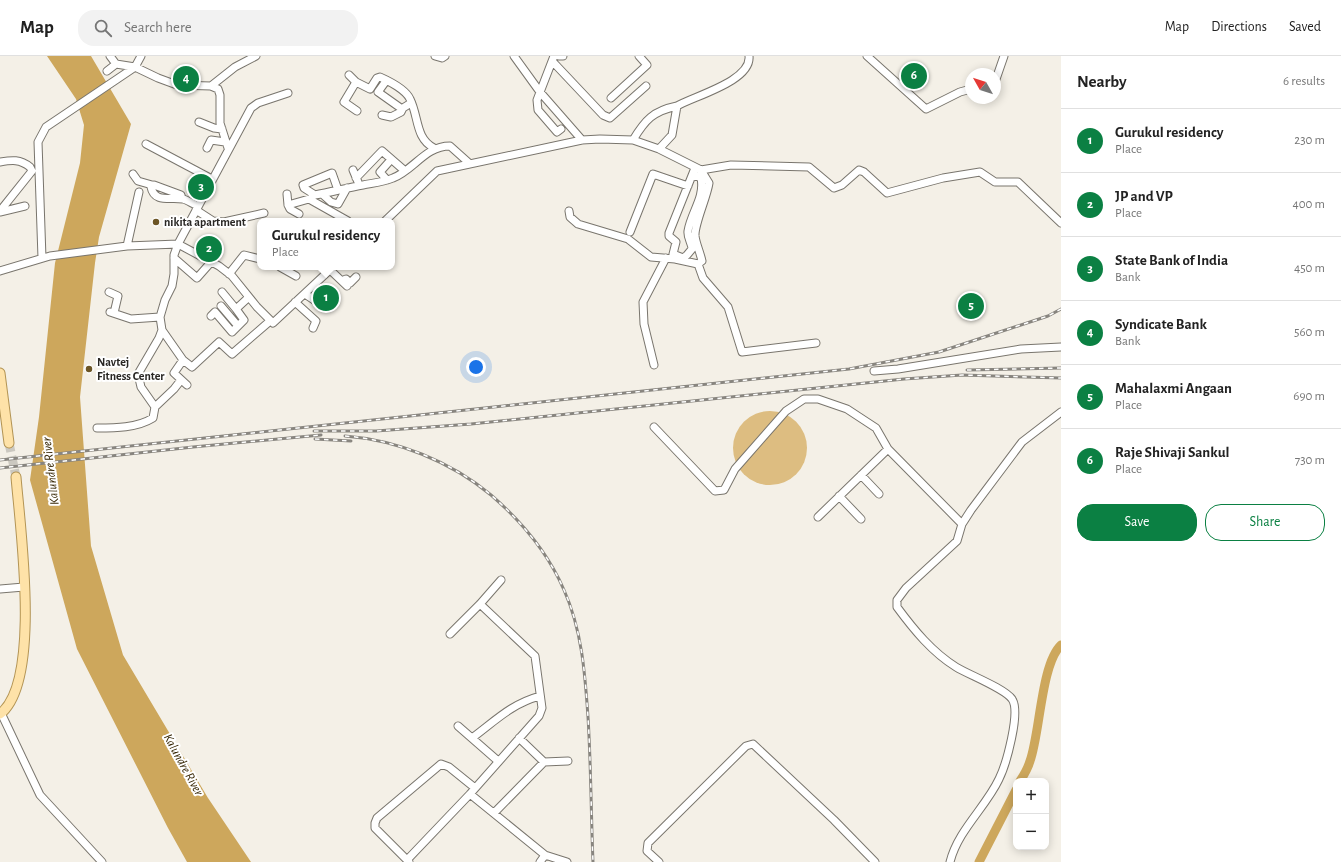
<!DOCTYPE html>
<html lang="en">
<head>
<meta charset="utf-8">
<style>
  body { margin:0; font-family:"Alegreya Sans",sans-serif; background:#f2f2f2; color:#222 }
  .controls { position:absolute; right:12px; bottom:12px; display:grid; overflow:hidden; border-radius:8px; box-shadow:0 2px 10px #0003 }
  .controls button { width:36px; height:36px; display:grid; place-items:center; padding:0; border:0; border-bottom:1px solid #e0e0e0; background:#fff; color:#222; font:20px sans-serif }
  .compass { position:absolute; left:965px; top:12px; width:36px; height:36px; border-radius:50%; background:#fff; box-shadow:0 2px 10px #0003; rotate:309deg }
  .you { position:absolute; left:476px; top:311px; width:14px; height:14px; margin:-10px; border:3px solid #fff; border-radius:50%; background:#1a73e8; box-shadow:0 0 0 6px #1a73e833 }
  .badge { display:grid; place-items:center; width:26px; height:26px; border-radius:50%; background:#0b8043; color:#fff; font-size:13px; font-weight:700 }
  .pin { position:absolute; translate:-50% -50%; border:2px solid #fff; box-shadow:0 1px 4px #0006 }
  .popup { position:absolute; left:257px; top:162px; width:138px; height:52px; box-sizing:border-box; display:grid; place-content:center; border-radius:8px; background:#fff; filter:drop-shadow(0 1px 3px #0005); font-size:13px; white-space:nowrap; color:#767676 }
  .popup b { font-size:15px; color:#222 }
  .popup::after { content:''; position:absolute; left:50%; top:100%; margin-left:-8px; border:8px solid transparent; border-top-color:#fff }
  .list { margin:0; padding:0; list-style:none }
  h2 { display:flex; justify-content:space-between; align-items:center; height:52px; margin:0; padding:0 16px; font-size:17px }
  h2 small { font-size:13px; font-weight:400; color:#767676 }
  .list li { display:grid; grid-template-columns:26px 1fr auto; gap:12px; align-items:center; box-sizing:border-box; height:64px; padding:0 16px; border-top:1px solid #e0e0e0 }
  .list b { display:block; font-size:15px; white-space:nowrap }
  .list p { margin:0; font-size:13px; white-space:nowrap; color:#767676 }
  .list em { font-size:13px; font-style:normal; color:#767676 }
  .actions { display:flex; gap:8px; padding:12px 16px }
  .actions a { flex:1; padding:9px 0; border:1px solid #0b8043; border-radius:16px; text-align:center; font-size:14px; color:#0b8043 }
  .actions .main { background:#0b8043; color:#fff }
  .icon { flex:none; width:22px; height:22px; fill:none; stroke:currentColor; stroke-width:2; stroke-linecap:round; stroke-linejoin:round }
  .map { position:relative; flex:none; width:1061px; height:806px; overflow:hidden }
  header { display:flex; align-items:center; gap:24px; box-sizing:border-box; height:56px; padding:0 20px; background:#fff; border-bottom:1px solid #e0e0e0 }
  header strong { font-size:19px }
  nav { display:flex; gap:22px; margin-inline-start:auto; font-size:14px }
  .search { width:280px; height:36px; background:#f2f2f2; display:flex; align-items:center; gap:10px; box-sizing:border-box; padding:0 14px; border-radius:16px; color:#767676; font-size:15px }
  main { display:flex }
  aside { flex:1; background:#fff }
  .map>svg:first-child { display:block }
  .green { fill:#ddbd81 }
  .water { fill:#cda75c }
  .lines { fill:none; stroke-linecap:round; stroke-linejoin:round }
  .river { stroke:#cda75c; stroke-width:9 }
  .major-tunnel { stroke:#cbc8c0; stroke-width:9; stroke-dasharray:9 4.5; stroke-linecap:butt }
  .minor-casing { stroke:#79756d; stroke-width:9 }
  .major-casing { stroke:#b39454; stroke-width:11 }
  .minor { stroke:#fff; stroke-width:7 }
  .major { stroke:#fee2a8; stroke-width:9 }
  .rail-casing { stroke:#88857f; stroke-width:3 }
  .rail { stroke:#fff; stroke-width:1.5; stroke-dasharray:4.5; stroke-linecap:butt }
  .poi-dot { fill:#6c5525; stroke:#fff; stroke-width:1.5 }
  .labels { text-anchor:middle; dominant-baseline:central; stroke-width:4; stroke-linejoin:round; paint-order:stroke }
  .poi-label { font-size:12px; font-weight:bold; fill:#292724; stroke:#fff; text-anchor:start }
  .water-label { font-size:13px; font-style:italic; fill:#362604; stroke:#fff }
</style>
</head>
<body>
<header>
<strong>Map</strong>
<div class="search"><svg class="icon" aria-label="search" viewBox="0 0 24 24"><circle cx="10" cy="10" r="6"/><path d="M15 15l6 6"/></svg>Search here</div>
<nav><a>Map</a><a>Directions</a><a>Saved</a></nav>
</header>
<main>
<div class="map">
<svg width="1061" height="806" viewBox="0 0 1061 806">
  <rect width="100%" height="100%" fill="#f4f0e7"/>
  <path class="green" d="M733 392a37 37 0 1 1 74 0a37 37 0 1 1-74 0Z"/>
  <path class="water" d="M41,0h50l40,68 -32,113 -4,26 -15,134 11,149 32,109 85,143 43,64h-64l-19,-34 -91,-179 -47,-169 9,-63 16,-154 25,-100 4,-38 -8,-26 -29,-43z"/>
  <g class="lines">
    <path class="river" d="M1020,725c4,-6 8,-13 10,-20 10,-27 11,-97 31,-116
      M979,806l37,-72"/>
    <path class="major-tunnel" d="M9,387l7,34"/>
    <g class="minor-casing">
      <path id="minor" d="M110,0l6,8 19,3 23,11 19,7 34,1 7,3 2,6v28l8,25
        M435,0l7,2 3,-2
        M514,0l26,36 42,48
        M554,0l-17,44 1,10 19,22 4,-3
        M559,0h4
        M867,0l59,53 34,-17 11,-3
        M553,6l50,53 7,3 36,-32
        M107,15l9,-7
        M349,19l7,7 14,7 7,-11 3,-1c9,4 26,13 30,22 9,18 5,39 24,49
        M386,25l-8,11 24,17
        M356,26l-12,20 13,9
        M995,26l9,-26
        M211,30l24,-19 21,-11
        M611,42l36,-33 -8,-9
        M382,59l9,2 10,-5 2,-4 8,-5
        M199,66l15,6 8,1
        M633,84c12,-20 20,-29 44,-34
        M146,88l66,35
        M207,92l4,-8 14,2
        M659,93l13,-14 5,-29c17,-10 75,-25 72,-50
        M0,106c12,-2 20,-3 30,5l2,4 -32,40
        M353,114l5,12
        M133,118l5,7 14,4
        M692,121l5,-1 4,2c4,20 -10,34 -13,53 -1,7 4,12 4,18l-5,6 -4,3 -10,-4 3,-12 -7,-6v-3l26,-65
        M356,122l26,-27 23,20
        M387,124l-7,-8 8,-9
        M338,134l-6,-17 -29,12 1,3 11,7c16,-3 32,-7 48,-10 10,-2 21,-3 30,-7 21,-8 32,-32 57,-32l19,17
        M287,138l1,11
        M322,138l9,8 7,2 9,-16
        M182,143l-1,-4 -27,-10 -3,2c3,16 19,10 32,12 4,1 10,5 15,7
        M196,154l17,11 11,1 40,-9
        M569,155l1,6 8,7 50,15 23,18 24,2 23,5 4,-3c-2,-9 -6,-17 -7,-25 -1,-11 12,-39 14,-53l-8,-13
        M0,156l25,-6
        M299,158l-9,-5 -2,-4 21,-6 39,22
        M385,165l52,-50 145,-31 18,-1 33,1 26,9 42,21 30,-5 78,2 25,21 8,-3 17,-15 5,2 23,21 56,-15 37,-6 15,10h23l43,41
        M630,176l23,-58 35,12
        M127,190l12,-54
        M42,202l-4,-116 8,-15 89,-60 6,-11
        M174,202l23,20 15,-17
        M698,208l5,14 25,29 14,45 74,-9
        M280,211l16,9
        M327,211l20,19
        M0,215l50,-15 77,-10 51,-2 41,22 13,10 25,31 16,16 60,-56
        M229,218l15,-19 16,4
        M344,224l2,-1 4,4 6,-6
        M109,236l9,4 -4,17
        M222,236l14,17 13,-12
        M305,238l15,10
        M295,246l21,19 -3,7
        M221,250l17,20
        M110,256l21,7 29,-2
        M211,260l4,-4 17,20 12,-12 -8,-11
        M162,274l21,30 9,7 27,-25 13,12 38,-33
        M183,304l-9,13 13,12
        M654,309l-10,-41 -1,-22 23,-44
        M874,315l24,-2 123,-20 40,-2
        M155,351l19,-18 7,-9
        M654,371l61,64 9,-1 11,-21 51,-58 18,-12h14l29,10 29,19 12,21 74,75
        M97,372c18,0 40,0 56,-10l2,-11 -14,-20 -3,-13 21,-36 3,-8 -2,-13 5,-17 7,-14 2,-12v-19l4,-11 73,-136 7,-5 30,-10
        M861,419l18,19
        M839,440l22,23
        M818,461l70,-68
        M0,533l24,-2
        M480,548l55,52 7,52 -3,8 -69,78 75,61 22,7
        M450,578l30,-30 21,-24
        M1,657l39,82 62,67
        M458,670l40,35
        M472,682c23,-17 39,-34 68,-42
        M519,682l25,24
        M494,757l50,-51 24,-1
        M407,804l63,-66
        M409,806l-34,-34v-5l2,-5 64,-54 8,3 26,21
        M540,806l5,-7
        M659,806l-12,-11 1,-8 98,-97 7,-2 81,76 41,42
        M950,806c8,-32 36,-55 49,-83 7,-14 22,-67 13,-80 -8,-11 -43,-24 -56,-32 -24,-15 -42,-37 -59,-60v-7l9,-12 51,-47 5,-17 9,-14 51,-68 39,-30"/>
    </g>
    <g class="major-casing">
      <path id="major" d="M0,317l9,70
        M0,658c42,-32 20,-187 16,-237"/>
    </g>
    <use href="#minor" class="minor"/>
    <use href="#major" class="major"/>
    <g class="rail-casing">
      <path id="rail" d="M967,314l94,-2
        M314,375h62l95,-7 433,-45 58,-4 99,3
        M345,380c52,4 105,25 146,59 30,26 57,58 73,95 18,40 21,84 24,127 3,48 3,97 5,145
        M315,383l36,2
        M0,404l849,-91 90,-17 109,-36 13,-7
        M0,412l193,-21 128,-12"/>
    </g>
    <use href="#rail" class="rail"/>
  </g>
  <g class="poi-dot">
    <circle cx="156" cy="166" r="4"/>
    <circle cx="89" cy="313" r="4"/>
  </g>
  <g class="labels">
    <g class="poi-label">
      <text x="164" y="166">nikita apartment</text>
      <text x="97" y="306">Navtej<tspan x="97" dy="14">Fitness Center</tspan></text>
    </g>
    <g class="water-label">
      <text transform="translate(51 415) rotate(-97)">Kalundre River</text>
      <text transform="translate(183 709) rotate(61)">Kalundre River</text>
    </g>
  </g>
</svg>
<div class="controls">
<button>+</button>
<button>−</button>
</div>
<svg class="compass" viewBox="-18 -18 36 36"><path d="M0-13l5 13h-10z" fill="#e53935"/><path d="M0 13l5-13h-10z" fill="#767676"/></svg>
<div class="you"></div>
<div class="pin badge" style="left:326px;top:242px">1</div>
<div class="popup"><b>Gurukul residency</b>Place</div>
<div class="pin badge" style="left:209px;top:193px">2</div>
<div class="pin badge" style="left:201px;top:131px">3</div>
<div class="pin badge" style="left:186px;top:23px">4</div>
<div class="pin badge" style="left:971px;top:250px">5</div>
<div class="pin badge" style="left:914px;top:20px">6</div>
</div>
<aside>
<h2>Nearby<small>6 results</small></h2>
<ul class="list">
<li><span class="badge">1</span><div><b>Gurukul residency</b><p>Place</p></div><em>230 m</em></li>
<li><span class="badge">2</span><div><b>JP and VP</b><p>Place</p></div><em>400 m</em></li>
<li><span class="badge">3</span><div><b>State Bank of India</b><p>Bank</p></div><em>450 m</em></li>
<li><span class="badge">4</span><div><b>Syndicate Bank</b><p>Bank</p></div><em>560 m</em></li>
<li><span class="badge">5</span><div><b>Mahalaxmi Angaan</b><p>Place</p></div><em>690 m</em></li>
<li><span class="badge">6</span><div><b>Raje Shivaji Sankul</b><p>Place</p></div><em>730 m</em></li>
</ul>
<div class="actions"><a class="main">Save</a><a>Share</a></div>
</aside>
</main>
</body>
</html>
